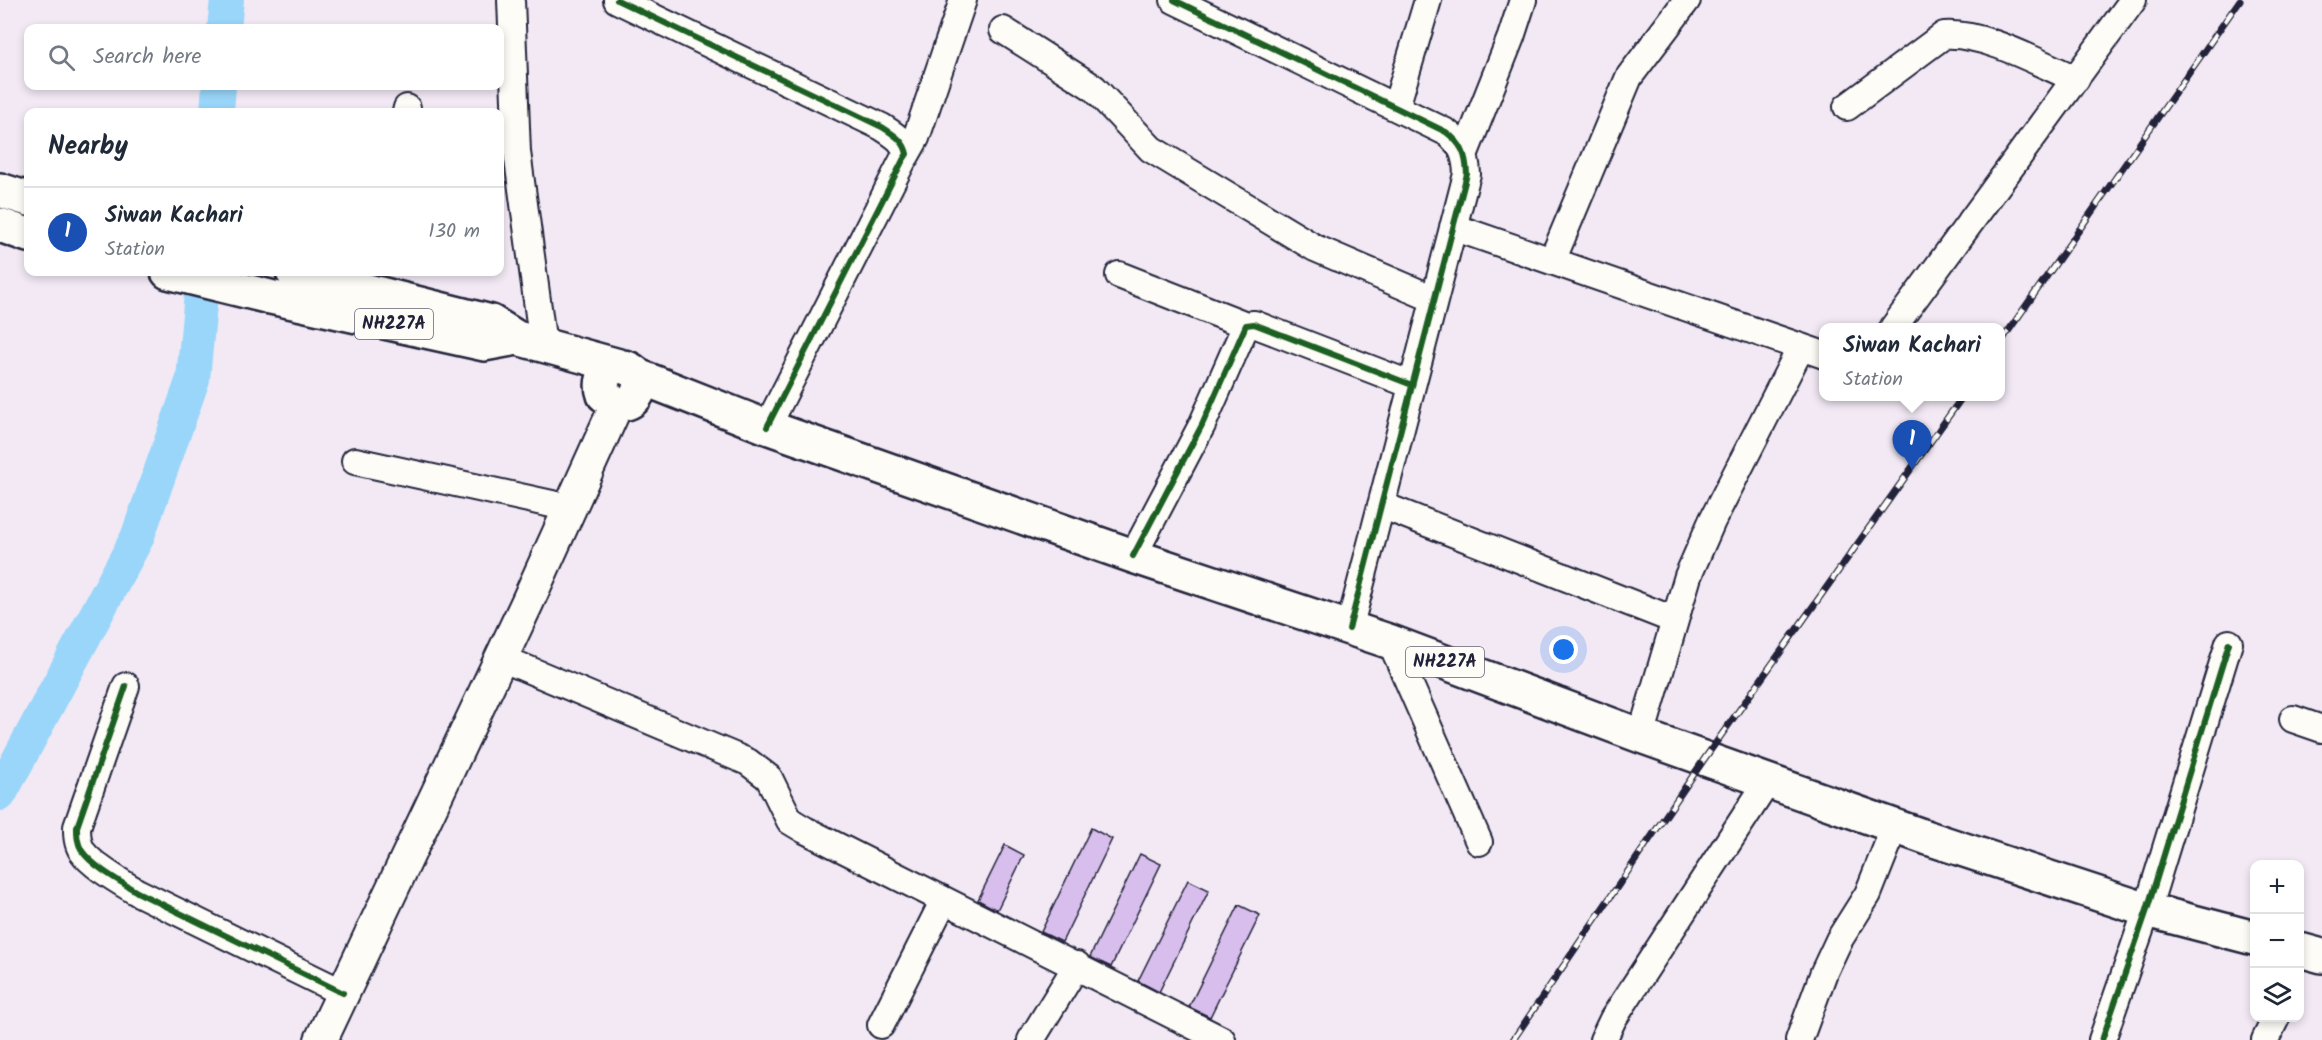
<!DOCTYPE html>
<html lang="en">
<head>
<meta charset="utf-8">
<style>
  body { margin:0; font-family:Kalam,sans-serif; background:#f6f6f7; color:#1f2937 }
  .controls { position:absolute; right:18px; bottom:18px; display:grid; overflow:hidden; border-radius:12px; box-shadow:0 3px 9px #0003 }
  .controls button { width:54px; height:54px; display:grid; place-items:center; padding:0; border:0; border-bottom:2px solid #e0e1e3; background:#fff; color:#1f2937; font:30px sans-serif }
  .you { position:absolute; left:1564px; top:650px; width:21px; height:21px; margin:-15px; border:4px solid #fff; border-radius:50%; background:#1a73e8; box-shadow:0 0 0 9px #1a73e833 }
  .badge { display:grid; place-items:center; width:39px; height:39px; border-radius:50%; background:#7c3aed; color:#fff; font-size:20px; font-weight:700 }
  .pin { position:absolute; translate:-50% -50px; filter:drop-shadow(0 2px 3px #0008) }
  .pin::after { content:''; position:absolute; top:32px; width:21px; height:18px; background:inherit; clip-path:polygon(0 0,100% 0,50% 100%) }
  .popup { position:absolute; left:1819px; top:323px; width:186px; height:78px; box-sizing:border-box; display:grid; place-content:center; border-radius:12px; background:#fff; filter:drop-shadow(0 2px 4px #0005); font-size:20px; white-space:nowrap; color:#747a83 }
  .popup b { font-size:22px; color:#1f2937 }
  .popup::after { content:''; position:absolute; left:50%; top:100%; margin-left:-12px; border:12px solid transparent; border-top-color:#fff }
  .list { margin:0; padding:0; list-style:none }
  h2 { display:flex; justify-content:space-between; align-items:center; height:78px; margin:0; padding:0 24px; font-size:26px }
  h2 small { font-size:20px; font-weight:400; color:#747a83 }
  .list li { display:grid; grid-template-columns:39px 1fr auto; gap:18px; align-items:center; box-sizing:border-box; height:90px; padding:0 24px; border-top:2px solid #e0e1e3 }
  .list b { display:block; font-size:22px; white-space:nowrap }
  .list p { margin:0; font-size:20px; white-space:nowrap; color:#747a83 }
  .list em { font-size:20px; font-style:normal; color:#747a83 }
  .icon { flex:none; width:33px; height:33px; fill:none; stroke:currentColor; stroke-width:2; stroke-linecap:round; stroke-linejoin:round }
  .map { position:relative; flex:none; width:2322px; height:1040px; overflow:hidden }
  .search { position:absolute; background:#fff; box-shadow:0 3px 9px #0003; left:24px; top:24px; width:480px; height:66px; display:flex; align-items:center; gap:15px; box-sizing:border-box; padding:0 21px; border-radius:12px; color:#747a83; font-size:22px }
  .panel { position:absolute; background:#fff; box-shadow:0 3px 9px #0003; left:24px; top:108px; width:480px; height:168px; border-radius:12px }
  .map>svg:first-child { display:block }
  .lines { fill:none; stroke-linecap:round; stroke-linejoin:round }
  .river { stroke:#99d6fa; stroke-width:34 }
  .building { fill:#d8beed; stroke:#22223b; stroke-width:1.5 }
  .minor-casing { stroke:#22223b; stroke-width:30 }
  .major-casing { stroke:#22223b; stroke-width:36 }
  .highway-casing { stroke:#22223b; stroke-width:38 }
  .minor { stroke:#fdfcf7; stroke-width:26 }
  .major { stroke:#fdfcf7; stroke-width:32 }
  .highway { stroke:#fdfcf7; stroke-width:33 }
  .rail-casing { stroke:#22223b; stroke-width:7 }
  .rail { stroke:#fdfcf7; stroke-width:4.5; stroke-dasharray:14; stroke-linecap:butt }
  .cycleway-casing { stroke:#fdfcf7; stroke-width:10 }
  .cycleway { stroke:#1b5e20; stroke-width:6 }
  .labels { text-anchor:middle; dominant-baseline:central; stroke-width:5; stroke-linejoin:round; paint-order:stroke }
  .shield { fill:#fdfcf7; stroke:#646373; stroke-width:1.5 }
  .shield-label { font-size:18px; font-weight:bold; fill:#22223b }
</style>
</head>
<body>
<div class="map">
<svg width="2322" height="1040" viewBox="0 0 2322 1040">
  <rect width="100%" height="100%" fill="#f2e9f4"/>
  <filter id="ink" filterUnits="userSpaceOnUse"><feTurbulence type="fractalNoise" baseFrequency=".0167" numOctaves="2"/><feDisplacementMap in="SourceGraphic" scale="12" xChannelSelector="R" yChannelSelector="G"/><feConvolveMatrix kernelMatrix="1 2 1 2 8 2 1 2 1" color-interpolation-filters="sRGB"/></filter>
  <g filter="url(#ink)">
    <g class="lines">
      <path class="river" d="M224,28l3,-28
        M217,112l2,-26
        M0,794l137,-256 56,-159 10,-107"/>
    </g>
    <path class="building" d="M1091,828l21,11 -50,103 -21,-10z
      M1005,845l19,10 -27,55 -19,-10z
      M1140,854l21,10 -50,103 -21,-10z
      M1188,880l21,10 -50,102 -21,-11z
      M1239,905l21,10 -50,102 -21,-10z"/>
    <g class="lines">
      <g class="minor-casing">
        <path id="minor" d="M511,0l6,152 26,193
          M617,0l265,127c12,8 22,13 25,27l-4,6 -136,267
          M1174,0l272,132c16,12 20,22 21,42l-118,455
          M1003,30l91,58 57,61 164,99 119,51
          M1396,107l32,-107
          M1847,107l97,-72c40,-3 94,28 132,44
          M406,112l1,-4
          M1465,153l46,-116 12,-37
          M907,154l9,-16 47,-138
          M1453,227l371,128
          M1552,261l77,-184 58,-77
          M1119,275l127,50
          M1893,328l240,-328
          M355,461l215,47
          M1381,505l293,115
          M1133,556l69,-131 44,-100 8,-1 158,61
          M1391,642l88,200
          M501,658l247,104 21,16 21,43 15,9 417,210
          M126,686l-49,141c0,8 0,16 5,24 10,15 39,31 55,41l206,101
          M2293,719l29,10
          M1641,736l47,-160 24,-55 89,-174
          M881,1025l63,-125
          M1031,1040l46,-75
          M1603,1040l10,-21 155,-238
          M1799,1040l25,-68 15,-32 29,-46 27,-68
          M2102,1040l45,-130 82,-267
          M2265,1040l11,-22"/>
      </g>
      <g class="major-casing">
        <path id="major" d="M321,1040l206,-437 90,-199"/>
      </g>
      <g class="highway-casing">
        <path id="highway" d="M0,190l28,9
          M0,225l28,10
          M168,272l102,25 214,47 33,-6
          M293,272l198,50 26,16 102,28
          M638,376c5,16 -4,29 -21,28l-13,-9c-9,-24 17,-39 34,-19l129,51 366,129 258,86 250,94 287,102 219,72 107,28
          M2300,950l22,6"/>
      </g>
      <use href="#minor" class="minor"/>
      <use href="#major" class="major"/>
      <use href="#highway" class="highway"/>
      <g class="rail-casing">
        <path id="rail" d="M2000,343l240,-343
          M1513,1040l192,-282 258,-362"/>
      </g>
      <use href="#rail" class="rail"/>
      <g class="cycleway-casing">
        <path id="cycleway" d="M617,0l265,127c12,8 22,13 25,27l-4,6 -136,267
          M1174,0l272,132c16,12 20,22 21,42l-118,455
          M1133,556l69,-131 44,-100 8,-1 158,61
          M126,686l-49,141c0,8 0,16 5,24 10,15 39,31 55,41l206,101
          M2102,1040l45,-130 82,-267"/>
      </g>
      <use href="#cycleway" class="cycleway"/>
    </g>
  </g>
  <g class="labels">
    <g class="shield">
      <rect x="355" y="309" width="78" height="30" rx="4.5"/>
      <rect x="1406" y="647" width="78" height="30" rx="4.5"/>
    </g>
    <g class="shield-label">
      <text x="394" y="324">NH227A</text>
      <text x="1445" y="662">NH227A</text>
    </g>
  </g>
</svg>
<div class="controls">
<button>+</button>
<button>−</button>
<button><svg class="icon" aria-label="layers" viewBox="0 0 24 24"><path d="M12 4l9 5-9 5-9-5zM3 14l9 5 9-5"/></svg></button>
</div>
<div class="you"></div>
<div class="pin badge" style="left:1912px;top:470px;background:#1a4fb4">1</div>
<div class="popup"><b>Siwan Kachari</b>Station</div>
<div class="search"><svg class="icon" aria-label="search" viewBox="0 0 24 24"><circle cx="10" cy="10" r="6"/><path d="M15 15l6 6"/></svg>Search here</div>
<section class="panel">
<h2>Nearby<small></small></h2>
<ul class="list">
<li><span class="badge" style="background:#1a4fb4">1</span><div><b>Siwan Kachari</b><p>Station</p></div><em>130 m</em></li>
</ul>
</section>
</div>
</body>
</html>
